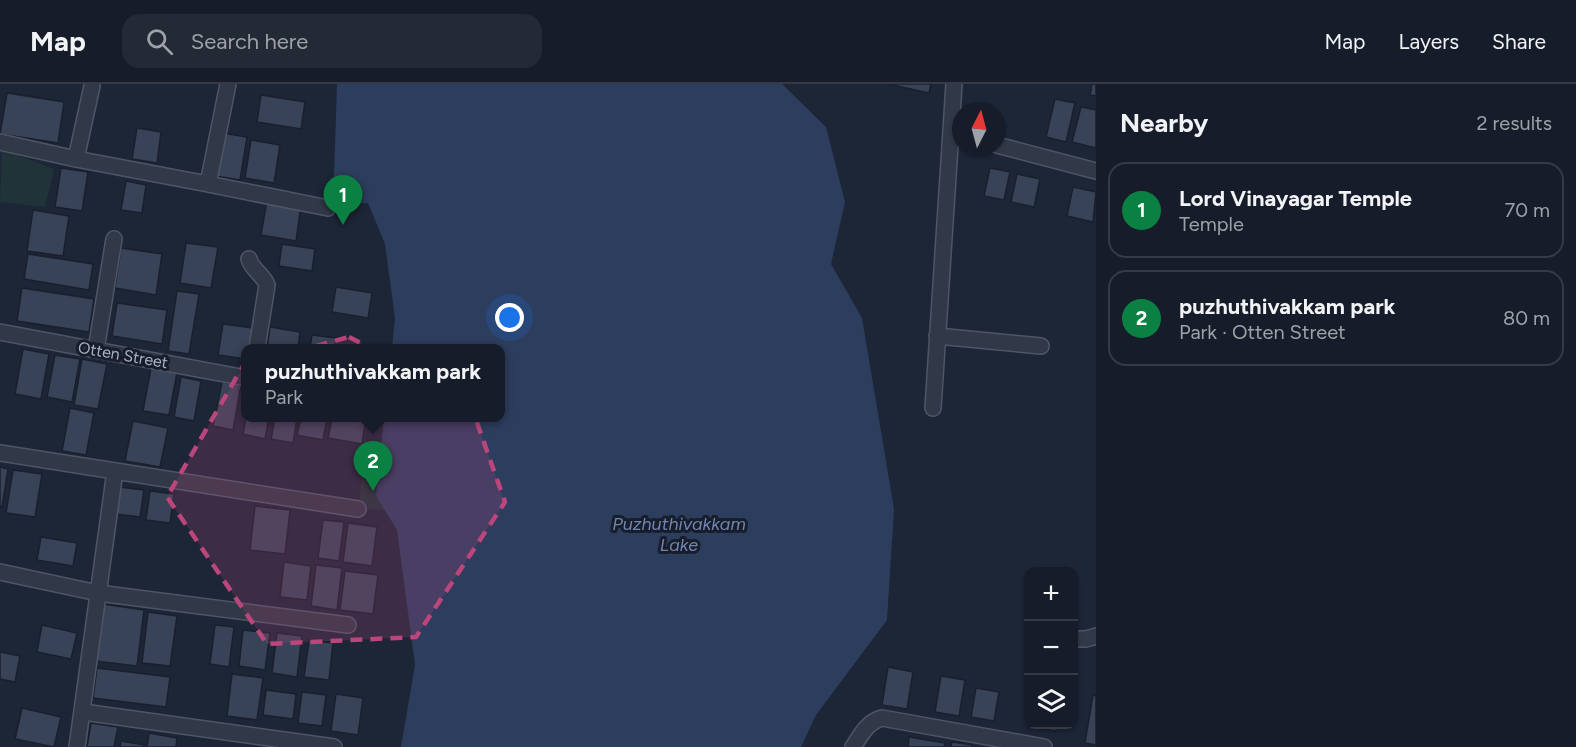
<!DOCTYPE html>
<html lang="en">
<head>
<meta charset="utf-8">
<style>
  body { margin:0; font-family:Figtree,sans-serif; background:#232935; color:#f1f3f6 }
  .controls { position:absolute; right:18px; bottom:18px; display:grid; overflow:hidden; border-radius:12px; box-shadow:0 2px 4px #0004 }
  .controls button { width:54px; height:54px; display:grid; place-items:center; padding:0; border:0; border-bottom:2px solid #353a46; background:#161c29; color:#f1f3f6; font:30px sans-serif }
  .compass { position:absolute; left:952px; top:18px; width:54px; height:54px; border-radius:50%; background:#161c29; box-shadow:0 2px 4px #0004; rotate:6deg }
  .you { position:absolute; left:510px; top:234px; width:21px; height:21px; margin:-15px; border:4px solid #fff; border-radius:50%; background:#1a73e8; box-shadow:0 0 0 9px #1a73e833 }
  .badge { display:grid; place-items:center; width:39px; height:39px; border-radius:50%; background:#0b8043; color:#fff; font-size:20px; font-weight:700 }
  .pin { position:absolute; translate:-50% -50px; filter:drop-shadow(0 2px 3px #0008) }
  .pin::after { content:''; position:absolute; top:32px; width:21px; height:18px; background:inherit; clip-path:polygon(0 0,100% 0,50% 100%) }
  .popup { position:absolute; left:241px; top:260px; width:264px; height:78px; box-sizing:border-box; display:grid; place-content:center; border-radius:12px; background:#161c29; filter:drop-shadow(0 2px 4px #0005); font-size:20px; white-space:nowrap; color:#9ea1a8 }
  .popup b { font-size:22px; color:#f1f3f6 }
  .popup::after { content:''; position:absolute; left:50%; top:100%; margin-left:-12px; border:12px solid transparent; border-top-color:#161c29 }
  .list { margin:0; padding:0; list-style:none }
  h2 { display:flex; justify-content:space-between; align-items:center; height:78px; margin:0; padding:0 24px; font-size:26px }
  h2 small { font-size:20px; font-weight:400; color:#9ea1a8 }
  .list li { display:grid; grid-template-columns:39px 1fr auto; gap:18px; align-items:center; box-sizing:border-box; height:96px; margin:0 12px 12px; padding:0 12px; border:2px solid #353a46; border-radius:18px }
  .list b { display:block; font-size:22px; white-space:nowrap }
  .list p { margin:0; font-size:20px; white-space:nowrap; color:#9ea1a8 }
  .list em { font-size:20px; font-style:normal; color:#9ea1a8 }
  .icon { flex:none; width:33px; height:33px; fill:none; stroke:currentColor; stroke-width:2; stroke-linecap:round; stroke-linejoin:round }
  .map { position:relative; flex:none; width:1096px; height:663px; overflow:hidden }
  header { display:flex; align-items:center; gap:36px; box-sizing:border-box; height:84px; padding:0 30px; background:#161c29; border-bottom:2px solid #353a46 }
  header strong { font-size:28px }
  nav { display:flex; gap:33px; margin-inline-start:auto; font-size:21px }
  .search { width:420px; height:54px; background:#232935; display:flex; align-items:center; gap:15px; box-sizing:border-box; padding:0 21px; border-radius:18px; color:#9ea1a8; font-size:22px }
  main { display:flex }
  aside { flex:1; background:#161c29 }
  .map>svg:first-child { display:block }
  .green { fill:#1f3338 }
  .water { fill:#2d3d5d }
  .building { fill:#394358; stroke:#191f2d; stroke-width:1.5 }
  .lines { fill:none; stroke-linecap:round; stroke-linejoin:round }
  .street-casing { stroke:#4e5566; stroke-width:18 }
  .street { stroke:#313847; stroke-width:15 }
  .marked { fill:#bb467b; fill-opacity:0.2; stroke:#bb467b; stroke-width:4.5; stroke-dasharray:12 8; stroke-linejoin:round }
  .labels { text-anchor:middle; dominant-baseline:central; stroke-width:6; stroke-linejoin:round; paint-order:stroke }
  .street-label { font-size:16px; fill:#aab2c5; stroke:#171d2b }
  .water-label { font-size:18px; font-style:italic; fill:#7086b0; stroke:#171d2b }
</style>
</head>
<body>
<header>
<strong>Map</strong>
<div class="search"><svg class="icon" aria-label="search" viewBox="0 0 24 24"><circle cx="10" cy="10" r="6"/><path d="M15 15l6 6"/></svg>Search here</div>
<nav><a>Map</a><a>Layers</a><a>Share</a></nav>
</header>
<main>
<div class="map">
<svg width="1096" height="663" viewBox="0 0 1096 663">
  <rect width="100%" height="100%" fill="#1d2637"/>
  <path class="green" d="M2,65l52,20 -9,38 -45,-5z
    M363,385l24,4 -2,37 -27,-1z"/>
  <path class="water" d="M337,0h445l44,43 19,75 -14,62 31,54 32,191 -7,111 -71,95 -15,32h-400l14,-82 -18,-135 -21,-34 8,-78h116v-70h-108l3,-30 -10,-74 -17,-41 -35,2z"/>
  <path class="building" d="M888,0h43l-2,9z
    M1092,0h4v12l-6,-1z
    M7,9l57,9 -6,41 -58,-9z
    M261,11l44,7 -4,27 -44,-7z
    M1055,15l20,4 -9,39 -20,-5z
    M1081,23l15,3v38l-24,-6z
    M137,44l24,4 -4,31 -25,-4z
    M222,49l25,4 -7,43 -25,-4z
    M251,56l29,5 -6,38 -29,-5z
    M61,84l27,4 -6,39 -27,-4z
    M990,84l20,4 -6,28 -20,-4z
    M1017,90l23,5 -6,28 -23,-5z
    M126,97l20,4 -4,28 -21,-3z
    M1073,103l23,5 -3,30 -26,-6z
    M267,116l34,5 -5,36 -35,-6z
    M33,126l36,6 -6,40 -36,-5z
    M186,159l32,4 -7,41 -31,-5z
    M282,160l33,5 -3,22 -33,-5z
    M121,164l41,6 -6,41 -41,-7z
    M28,170l65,10 -4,26 -65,-11z
    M336,203l36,6 -4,25 -36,-6z
    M22,204l72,11 -5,33 -72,-11z
    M177,207l22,3 -10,60 -21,-3z
    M117,219l50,7 -5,34 -50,-8z
    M223,240l30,4 -3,20h-4v11l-28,-4z
    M270,243l30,5 -2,16h-31z
    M312,251l24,3 -2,10h-24z
    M23,265l26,5 -8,45 -26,-5z
    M55,271l25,4 -8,43 -25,-5z
    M82,275l25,5 -9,45 -24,-4z
    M151,284l26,5 -8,42 -26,-4z
    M181,293l20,4 -7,40 -20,-4z
    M222,298l19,3 -8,45 -20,-4z
    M70,324l24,5 -8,42 -24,-4z
    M246,334h23l-4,21 -22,-5z
    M275,334h22l-4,25 -22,-4z
    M301,334h26l-4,22 -26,-5z
    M332,334h34l-4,26 -34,-6z
    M133,337l35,7 -8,39 -35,-6z
    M0,383l8,2 -6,38h-2z
    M13,386l29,4 -7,43 -29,-4z
    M119,403l25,3 -4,27 -24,-3z
    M150,407l24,3 -4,29 -24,-3z
    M255,422l35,4 -5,44 -35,-4z
    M323,436l21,2 -5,39 -21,-3z
    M348,439l29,4 -5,39 -29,-4z
    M41,453l36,6 -4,23 -36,-6z
    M284,478l27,4 -4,34 -27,-3z
    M316,481l26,3 -5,42 -26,-4z
    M345,487l33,4 -5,39 -33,-4z
    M103,520l41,6 -7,56 -42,-5z
    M148,528l29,4 -7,50 -28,-3z
    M42,541l35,8 -6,26 -34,-7z
    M215,541l19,2 -5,40 -19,-3z
    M243,546l27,3 -5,37 -26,-4z
    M277,549l25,3 -5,41 -25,-4z
    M309,556l24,3 -4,37 -25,-3z
    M0,568l20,4 -5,26 -15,-3z
    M888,583l25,5 -6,37 -25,-4z
    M97,584l73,9 -4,30 -73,-9z
    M232,590l31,4 -6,42 -30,-4z
    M941,592l24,4 -6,36 -24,-4z
    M976,604l23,4 -5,29 -23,-4z
    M266,606l30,4 -3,25 -30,-4z
    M302,608l24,3 -4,31 -24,-3z
    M336,610l27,4 -5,37 -27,-4z
    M1093,611l3,1v49l-11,-2z
    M22,624l39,9 -7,30 -39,-8z
    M91,639l27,4 -4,20h-27z
    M1032,640h25l-1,7 -25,-4z
    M149,649l28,5 -1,9h-29z
    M909,653l36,6 -1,4h-36z
    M121,657l23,4 -1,2h-23z
    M952,658l20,3v2h-21z"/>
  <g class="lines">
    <g class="street-casing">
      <path id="street" d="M0,58l76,17 132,25 20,-100
        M997,61l99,26
        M76,75l16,-73
        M208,100l120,24
        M249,175c3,11 14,15 18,26l-10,63
        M0,248l246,46
        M937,252l104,10
        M96,266l18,-111
        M933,324l21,-324
        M0,369l115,18
        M0,488l98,21 250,32
        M1074,555h12l10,-3
        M83,628l251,35
        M77,663l38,-276 243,38
        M853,663c8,-12 14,-25 29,-29l162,29"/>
    </g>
    <use href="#street" class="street"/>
  </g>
  <path class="marked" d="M349,253l119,60 37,105 -89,135 -149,7 -100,-147 76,-131z"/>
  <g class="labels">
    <g class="street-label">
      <text transform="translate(123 271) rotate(10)">Otten Street</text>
    </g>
    <g class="water-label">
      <text x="679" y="440">Puzhuthivakkam<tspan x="679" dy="21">Lake</tspan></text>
    </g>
  </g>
</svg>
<div class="controls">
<button>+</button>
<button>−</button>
<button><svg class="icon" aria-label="layers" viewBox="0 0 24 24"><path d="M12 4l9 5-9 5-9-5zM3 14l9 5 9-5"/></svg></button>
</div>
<svg class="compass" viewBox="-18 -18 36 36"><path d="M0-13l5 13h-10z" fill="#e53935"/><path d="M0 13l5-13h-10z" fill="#9ea1a8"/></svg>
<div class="you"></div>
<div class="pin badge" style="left:343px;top:141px">1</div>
<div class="pin badge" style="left:373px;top:407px">2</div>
<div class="popup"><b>puzhuthivakkam park</b>Park</div>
</div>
<aside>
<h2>Nearby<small>2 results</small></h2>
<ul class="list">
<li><span class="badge">1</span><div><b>Lord Vinayagar Temple</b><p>Temple</p></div><em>70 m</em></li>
<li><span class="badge">2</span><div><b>puzhuthivakkam park</b><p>Park · Otten Street</p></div><em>80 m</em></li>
</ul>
</aside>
</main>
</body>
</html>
